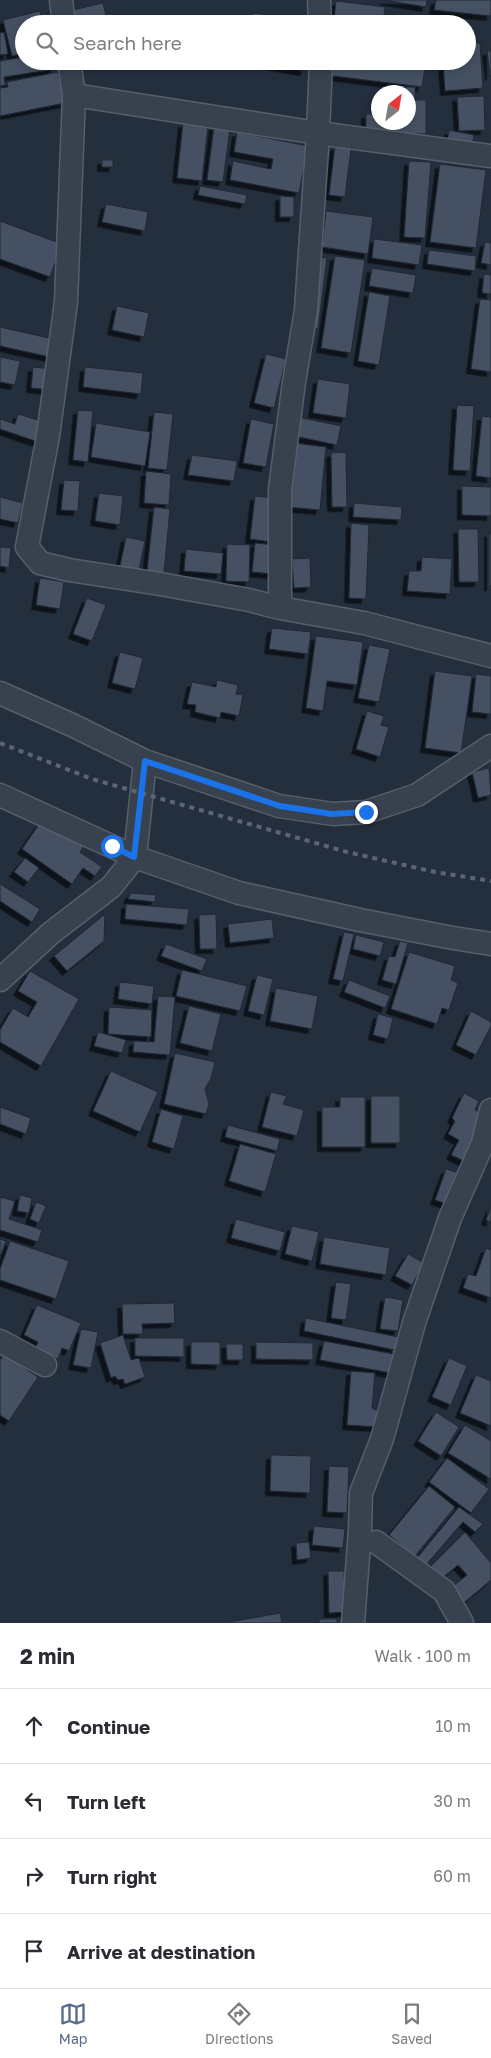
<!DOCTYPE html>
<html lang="en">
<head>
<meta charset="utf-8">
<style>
  body { margin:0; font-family:"Golos Text",sans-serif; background:#f2f2f3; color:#2b2b33 }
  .compass { position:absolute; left:371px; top:85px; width:45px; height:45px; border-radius:50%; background:#fff; box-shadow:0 2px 8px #0003; rotate:31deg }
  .stop { position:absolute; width:15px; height:15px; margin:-11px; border:4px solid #1a73e8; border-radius:50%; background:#fff }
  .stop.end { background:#1a73e8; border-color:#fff; box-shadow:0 1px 5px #0008 }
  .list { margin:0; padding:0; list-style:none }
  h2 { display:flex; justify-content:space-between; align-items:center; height:65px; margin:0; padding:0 20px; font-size:21px }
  h2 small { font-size:16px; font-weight:400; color:#7c7c81 }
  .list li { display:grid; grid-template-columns:32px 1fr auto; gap:15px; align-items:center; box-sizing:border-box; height:75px; padding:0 20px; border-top:1px solid #e1e1e2 }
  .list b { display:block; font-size:19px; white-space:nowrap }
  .list em { font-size:16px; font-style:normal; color:#7c7c81 }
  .icon { flex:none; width:28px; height:28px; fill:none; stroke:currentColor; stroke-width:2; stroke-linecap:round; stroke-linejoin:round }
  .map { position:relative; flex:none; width:491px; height:1623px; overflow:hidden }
  .search { position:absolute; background:#fff; box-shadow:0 2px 8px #0003; left:15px; right:15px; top:15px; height:55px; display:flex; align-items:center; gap:12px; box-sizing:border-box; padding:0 18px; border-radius:28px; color:#7c7c81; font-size:19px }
  .sheet { height:365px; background:#fff }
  nav { display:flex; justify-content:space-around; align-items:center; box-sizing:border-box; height:70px; border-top:1px solid #e1e1e2; background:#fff; font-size:14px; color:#7c7c81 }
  nav a { display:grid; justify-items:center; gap:2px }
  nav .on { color:#56698c }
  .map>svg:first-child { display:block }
  .building { fill:#455162; stroke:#1f2835; filter:url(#shadow) }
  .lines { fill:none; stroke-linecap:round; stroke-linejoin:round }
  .minor-casing { stroke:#565f6c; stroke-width:25 }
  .minor { stroke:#38414e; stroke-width:22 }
  .rail { stroke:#5a6575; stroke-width:4; stroke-dasharray:5 5; stroke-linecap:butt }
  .route { stroke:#1a73e8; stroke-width:6 }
</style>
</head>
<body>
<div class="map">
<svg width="491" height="1623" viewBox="0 0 491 1623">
  <defs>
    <filter id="shadow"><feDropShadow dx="-4.5" dy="4.5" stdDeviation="0" flood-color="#0009"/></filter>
  </defs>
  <rect width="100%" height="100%" fill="#242f3e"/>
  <path class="building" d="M384,0h43l-1,7z
    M436,0h55v16l-57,-6z
    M336,1l49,6 -2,17h-17l-32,-5z
    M103,3l5,21h-41l-3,-12z
    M40,11l3,13h-19v29l-12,3 -9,-36z
    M253,13l51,6 -1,5h-52z
    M4,32l4,22 -8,1v-22z
    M467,43h13l3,45 -38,3 -2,-30h24z
    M487,51h4v24l-1,1z
    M24,57v4h29l2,8 -51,8 1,8 -5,1v-25z
    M245,61h61l-1,10z
    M326,61h100l-4,26 -97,-12z
    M58,72l7,31 -65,13v-28l8,-1 -1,-5z
    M383,87h32v13h11v34l-60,-1v-19h10v-17h2v25h30v-30h-25z
    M484,96l1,34 -26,1 -2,-34z
    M183,123l25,2 -6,56 -25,-3z
    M214,126l16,2 -7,54 -16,-2z
    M449,130l25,5 -2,12 -25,-5z
    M237,132l71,14 -9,47 -69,-13 3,-19 38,8 2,-10 -39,-7z
    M335,146l16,3 -6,48 -16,-2z
    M102,160h11v7h-11z
    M409,161l22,1 -6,76 -21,-1z
    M440,164l46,6 -10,78 -46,-6z
    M200,186l47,9 -2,9 -47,-9z
    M280,196l14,1v20h-14z
    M106,204l42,8 -3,19 -43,-9z
    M326,211l47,6 -5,37 -46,-7z
    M0,221l62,23 -12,33 -50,-18z
    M374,239l48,6 -3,20 -47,-7z
    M485,242l6,1v22l-10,-2z
    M429,250l47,6 -1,15 -48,-7z
    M335,256l30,4 -14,93 -30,-5z
    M317,257l10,1 -9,71 -9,-2z
    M372,268l44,7 -3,18 -44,-7z
    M484,274l7,1v19l-9,-1z
    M369,292l21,4 -11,69 -21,-4z
    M480,299l11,1v72l-20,-3z
    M117,306l32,7 -5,24 -32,-7z
    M0,327l53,12 -3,18 -50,-11z
    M266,354l20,5 -12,49 -20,-5z
    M0,357l20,4 -5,24 -15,-3z
    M33,367l19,2 -1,21 -20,-2z
    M85,367l58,6 -2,21 -58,-7z
    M318,379l32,5 -4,34 -33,-5z
    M457,405l17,1 -4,65 -17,-1z
    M78,410l15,1 -5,51 -15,-2z
    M154,412l19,2 -6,56 -19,-2z
    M18,414l26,8 -6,20 -38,-13v-10l15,5z
    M482,416l9,1v61l-15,-2z
    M298,417l43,9 -4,19 -43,-9z
    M251,419l23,5 -8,43 -23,-4z
    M96,423l54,9 -5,34 -54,-9z
    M294,443l32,4 -6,63 -33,-3z
    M346,452l1,55h-15l-1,-54z
    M192,455l45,6 -3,20 -46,-6z
    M146,471l25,3 -2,31 -25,-2z
    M64,480l16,1 -2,30 -17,-1z
    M462,486l29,1v29l-29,-1z
    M99,493l24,3 -3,29 -25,-4z
    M255,496l21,2 -5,44 -21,-3z
    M0,497l23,6 -5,20 -18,-4z
    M354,503l48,4 -1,13 -48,-3z
    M154,507l16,2 -6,64 -17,-2z
    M351,523l18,2 -3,74 -17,-1z
    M458,529h20l1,53h-20z
    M489,533h2v53h-2z
    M126,537l19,4 -6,29 -19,-4z
    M255,543l20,2 -3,29 -20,-2z
    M227,544l23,1 -1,37 -23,-1z
    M0,547l11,1 -2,20 -9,-2z
    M186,549l37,4 -2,21 -37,-3z
    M422,557l30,2 -2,35 -43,-3 2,-20h12z
    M310,558l1,29 -17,1 -2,-29z
    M40,578l24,4 -4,27 -24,-4z
    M87,598l19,7 -14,36 -19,-7z
    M272,628l39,4 -3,22 -39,-5z
    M316,636l47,6 -6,43 -30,-4 -4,30 -17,-3z
    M369,645l21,4 -11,53 -21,-4z
    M120,652l23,6 -8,31 -23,-6z
    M435,671l37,5 -11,77 -36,-5z
    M476,674l15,2v38l-19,-2z
    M217,680l21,5 -2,9 7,1 -4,21 -18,-4 -1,6 -25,-6 1,-7 -9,-1 5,-22 24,5z
    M367,711l17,5 -3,9 8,2 -9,30 -24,-8z
    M489,768l2,27 -13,3 -6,-26z
    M40,823l12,1 32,22 -4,6 22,15 -7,9 -12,-8 -11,16 -50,-35z
    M25,858l14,10 -11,14 -14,-10z
    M0,884l40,25 -8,13 -32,-21z
    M131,893l25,2 -1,7 -27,-3z
    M126,904l63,5 -2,16 -62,-6z
    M105,914l-1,27 -37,30 -13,-15z
    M216,914l1,35h-17l-1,-34z
    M272,919l2,19 -44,5 -2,-19z
    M344,932l10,2 -11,47 -10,-2z
    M356,935l28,7 -4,14 -27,-7z
    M400,941l8,2 -12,41 -14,-4 7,-24 6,1z
    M166,944l41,15 -5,12 -41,-15z
    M409,952l46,14 -4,14 7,3 -9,27 -7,-2 -5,16 -46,-15z
    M182,970l65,16 -7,25 -64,-15z
    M30,971l49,28 -38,67 -41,-24v-12l13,-22 15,9 9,-15 -19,-11z
    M257,975l16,4 -9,36 -16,-4z
    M349,980l41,16 -5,12 -41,-16z
    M120,982l34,4 -2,18 -34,-5z
    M276,988l42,8 -6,33 -42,-8z
    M158,996l17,1 -5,58 -37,-3 1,-11 20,1z
    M189,1006l32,8 -9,37 -32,-8z
    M109,1007l43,3 -1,27 -43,-3z
    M471,1011l20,11v4l-15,29 -20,-10z
    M378,1014l15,4 -5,21 -15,-4z
    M98,1032l28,8 -4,13 -28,-7z
    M175,1053l40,9 -4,16 -6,11 4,15 -3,10 -42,-10z
    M111,1071l47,21 -18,40 -47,-21z
    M271,1092l16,4 -4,8 21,6 -7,26 -35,-9z
    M464,1093l15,8 -4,9 12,6 -23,45 -13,-6 8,-15 -11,-6 7,-13 -3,-3z
    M371,1096h29v47h-29z
    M340,1097h25v50h-43v-40h18z
    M0,1107l31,11 -5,16 -26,-10z
    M161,1109l22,7 -9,33 -22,-7z
    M228,1125l52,14 -3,12 -52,-14z
    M240,1144l36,10 -11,38 -36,-11z
    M446,1169l13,4 -12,31 -12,-4z
    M20,1195l12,3 -3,15 -12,-2z
    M0,1197l15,4 -6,18 33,11 -4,12 -38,-12z
    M36,1202l10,4 -7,17 -9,-4z
    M491,1207v15l-5,-2z
    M236,1219l49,13 -5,19 -49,-13z
    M292,1226l27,6 -7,29 -27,-7z
    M324,1237l66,11 -4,27 -66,-11z
    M0,1239l6,2 -6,16z
    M10,1241l59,20 -13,38 -56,-19v-11z
    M486,1248l5,2v48l-28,-10 5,-14 8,2z
    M408,1254l16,9 -12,22 -17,-9z
    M336,1282l15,2 -5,36 -15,-2z
    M385,1297l18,3 -5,31 -18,-2z
    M174,1303l1,20 -33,1 1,10h-20l-1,-30z
    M37,1305l44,18 -12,28 -7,-3 -4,11 -23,-10 3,-7 -14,-7z
    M306,1318l92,19 -3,13 -91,-19z
    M81,1329l17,3 -7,36 -18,-3z
    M123,1335l8,25 8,-2 6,19 -20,7 -2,-5 -5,1 -3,-4 -4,2 -11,-35z
    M135,1338h49v19l-49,-1z
    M324,1341l70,13 -3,19 -71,-13z
    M191,1342h29v23l-29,-1z
    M256,1342l57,1v17l-57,-1z
    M226,1344h17v16h-16z
    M4,1354l34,23 -29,44 -9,-6v-55z
    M449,1358l18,8 -16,39 -19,-8z
    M351,1371l24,2 -3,35 7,4 -1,15 -31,-2z
    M476,1375l15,6v45l-31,-13z
    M436,1412l23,15 -18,29 -23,-15z
    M465,1425l26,16v38l-43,-26z
    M271,1455l40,1 -1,37 -40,-2z
    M447,1458l42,31 -18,24 -42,-31z
    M329,1466l20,1 -2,46 -20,-1z
    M429,1486l26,21 -40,49 -26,-21z
    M459,1507l24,17 -8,8 -12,-10 -38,44 -8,-8z
    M314,1526l31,3 -2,19 -31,-3z
    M465,1532l26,31v17l-31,26 -13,-15 20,-16 -9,-10 -18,15 -9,-14z
    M309,1542l2,16 -14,2 -1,-17z
    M328,1571h16l2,41 -17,1z
    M280,1613l2,10h-52v-1z
    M319,1619h18v4h-18z"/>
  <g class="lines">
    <g class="minor-casing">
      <path id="minor" d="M61,0l3,24
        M319,0l1,24
        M69,61l5,34 -8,207 -18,134 -21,111 13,16 29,7 91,14 89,16 31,8 84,15 127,33
        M74,95l244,38 173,23
        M280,608v-119l14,-107 12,-72 12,-177 3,-72
        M0,693l72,32 73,36 134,45 54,8 33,-2 51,-17 74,-49
        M0,795l135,62 104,36 121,27 93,18 38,6
        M0,980l51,-47 60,-46 24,-30 10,-96
        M0,1341l45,24
        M376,1542l68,49 18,32
        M353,1623l7,-93 1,-37 21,-54 32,-116 36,-105 33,-75 8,-33"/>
    </g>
    <use href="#minor" class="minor"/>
    <path class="rail" d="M0,743l92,36 255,73 88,20 56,9"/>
  </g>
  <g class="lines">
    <path class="route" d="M112,846l22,11 11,-96 135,45 52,8 34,-2"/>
  </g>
</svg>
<svg class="compass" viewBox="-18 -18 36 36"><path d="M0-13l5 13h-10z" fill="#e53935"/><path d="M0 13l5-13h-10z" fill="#7c7c81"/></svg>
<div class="stop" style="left:112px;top:846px"></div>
<div class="stop end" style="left:366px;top:812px"></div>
<div class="search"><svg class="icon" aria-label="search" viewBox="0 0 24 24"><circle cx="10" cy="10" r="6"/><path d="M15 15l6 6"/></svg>Search here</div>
</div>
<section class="sheet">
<h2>2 min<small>Walk · 100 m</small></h2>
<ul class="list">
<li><svg class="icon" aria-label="ahead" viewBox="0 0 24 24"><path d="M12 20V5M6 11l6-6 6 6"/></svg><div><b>Continue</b></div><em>10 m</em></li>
<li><svg class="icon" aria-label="left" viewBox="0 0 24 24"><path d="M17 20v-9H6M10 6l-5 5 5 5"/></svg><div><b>Turn left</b></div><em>30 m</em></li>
<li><svg class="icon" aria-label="right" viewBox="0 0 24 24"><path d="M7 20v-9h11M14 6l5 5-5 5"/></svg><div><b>Turn right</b></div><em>60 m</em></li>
<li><svg class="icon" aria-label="arrive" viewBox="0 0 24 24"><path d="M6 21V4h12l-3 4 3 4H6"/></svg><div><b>Arrive at destination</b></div></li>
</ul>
</section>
<nav>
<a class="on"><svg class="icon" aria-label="map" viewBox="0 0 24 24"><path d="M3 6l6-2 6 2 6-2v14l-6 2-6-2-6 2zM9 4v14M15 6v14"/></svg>Map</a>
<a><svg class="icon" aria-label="directions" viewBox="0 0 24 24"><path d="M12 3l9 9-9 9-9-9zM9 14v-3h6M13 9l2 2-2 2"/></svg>Directions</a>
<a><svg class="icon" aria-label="saved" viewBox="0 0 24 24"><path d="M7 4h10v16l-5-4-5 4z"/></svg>Saved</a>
</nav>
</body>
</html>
